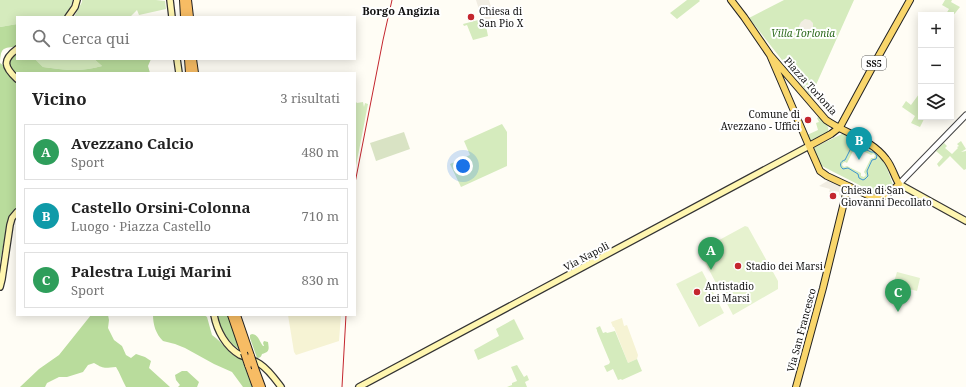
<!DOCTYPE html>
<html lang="it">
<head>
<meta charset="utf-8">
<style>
  body { margin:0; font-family:"Noto Serif",serif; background:#f6f6f6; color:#222 }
  .controls { position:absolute; right:12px; top:12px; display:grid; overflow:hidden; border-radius:0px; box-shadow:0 2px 10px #0003 }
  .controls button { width:36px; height:36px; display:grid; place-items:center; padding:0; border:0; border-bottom:1px solid #e0e0e0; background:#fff; color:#222; font:20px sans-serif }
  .you { position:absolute; left:463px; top:166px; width:14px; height:14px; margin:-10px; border:3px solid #fff; border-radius:50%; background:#1a73e8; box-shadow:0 0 0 6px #1a73e833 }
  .badge { display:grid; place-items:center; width:26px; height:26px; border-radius:50%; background:#2563eb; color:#fff; font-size:13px; font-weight:700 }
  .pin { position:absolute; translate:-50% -33px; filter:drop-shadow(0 1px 2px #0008) }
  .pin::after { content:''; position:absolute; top:21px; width:14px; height:12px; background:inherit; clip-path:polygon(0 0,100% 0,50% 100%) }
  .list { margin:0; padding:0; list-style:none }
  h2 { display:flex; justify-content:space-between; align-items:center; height:52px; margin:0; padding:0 16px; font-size:17px }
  h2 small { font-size:13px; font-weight:400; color:#767676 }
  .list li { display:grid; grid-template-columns:26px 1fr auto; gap:12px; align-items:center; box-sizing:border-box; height:56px; margin:0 8px 8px; padding:0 8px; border:1px solid #e0e0e0; border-radius:0px }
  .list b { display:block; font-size:15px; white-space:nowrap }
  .list p { margin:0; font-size:13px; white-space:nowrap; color:#767676 }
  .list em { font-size:13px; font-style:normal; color:#767676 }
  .icon { flex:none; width:22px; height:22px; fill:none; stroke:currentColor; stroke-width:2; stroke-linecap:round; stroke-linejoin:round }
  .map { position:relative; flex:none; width:966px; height:387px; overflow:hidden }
  .search { position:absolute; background:#fff; box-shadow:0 2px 10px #0003; left:16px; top:16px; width:340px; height:44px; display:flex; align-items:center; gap:10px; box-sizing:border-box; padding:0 14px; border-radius:0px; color:#767676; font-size:15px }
  .panel { position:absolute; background:#fff; box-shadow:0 2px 10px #0003; left:16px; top:72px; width:340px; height:244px; border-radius:0px }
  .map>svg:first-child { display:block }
  .farmland { fill:#f6f3d4 }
  .green { fill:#d5ebbd; fill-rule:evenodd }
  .forest { fill:#b9dc9c }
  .cemetery { fill:#d9e3c4 }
  .pitch { fill:#e6f2cf }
  .plaza { fill:#f1ede2 }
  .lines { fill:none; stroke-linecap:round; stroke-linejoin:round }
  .stream { stroke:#3f96cf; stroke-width:1 }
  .tertiary-casing { stroke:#444; stroke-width:7 }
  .secondary-casing { stroke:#333; stroke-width:8 }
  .primary-casing { stroke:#222; stroke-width:8 }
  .trunk-casing { stroke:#222; stroke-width:8 }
  .tertiary { stroke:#fff; stroke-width:5 }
  .secondary { stroke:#fff6b0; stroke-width:5.5 }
  .primary { stroke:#f9d66b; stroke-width:6 }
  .trunk { stroke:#f7bc64; stroke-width:6 }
  .rail { stroke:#c4262e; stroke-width:1 }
  .trunk-bridge-casing { stroke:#222; stroke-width:8; stroke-linecap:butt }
  .trunk-bridge { stroke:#f7bc64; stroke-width:6 }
  .poi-dot { fill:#c4262e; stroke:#fff; stroke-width:1.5 }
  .labels { text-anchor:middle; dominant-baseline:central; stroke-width:4; stroke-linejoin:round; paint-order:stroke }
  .shield { fill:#fff; stroke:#585858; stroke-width:1 }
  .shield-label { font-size:9px; font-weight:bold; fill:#111 }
  .poi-label { font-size:10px; fill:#111; stroke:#fff; text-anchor:start }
  .park-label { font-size:10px; font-style:italic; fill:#2f6b1f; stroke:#fff }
  .street-label { font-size:10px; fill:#111; stroke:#fff }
  .neighbourhood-label { font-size:11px; font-weight:bold; fill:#111; stroke:#fff }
</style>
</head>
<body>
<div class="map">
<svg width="966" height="387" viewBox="0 0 966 387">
  <rect width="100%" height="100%" fill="#fffdf5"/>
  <path class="farmland" d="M288,315h53l-2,26 -43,14 -2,-3z
    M622,318l2,8 3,-1 11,30 -1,4 -9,4 -14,-36h-1l-2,-5z"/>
  <path class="green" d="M0,0h73l-6,15 -3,2h-47v7l-17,3z
    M82,0h74l9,1 1,8 -27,6 -2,-5 -7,7h-56l8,-15z
    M687,0h12l1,1 -23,18 -7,-6z
    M784,0h70l-43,96 -11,-13 -51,-65z
    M945,0h7l-1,2 9,5 -8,10 -1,-2 -5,-1 3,-5 -7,-4z
    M482,19l6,3 -2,4 2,10 -15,4 -6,-15 -3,1 -1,-2z
    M35,59h59l8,7c-20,6 -39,4 -59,1z
    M919,94l2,2v21h4l-5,10 -9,-4 4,-7 -13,-9 4,-6 5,4z
    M355,101l2,2 6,-1 1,5 1,-4 3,1 -13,67z
    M819,117c5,4 11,9 9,15l-18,9 -3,-6 11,-5 -2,-7 3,-1 -2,-4z
    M502,124l5,8v34l-46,21 -11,-23 20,-9 -6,-14z
    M844,133l31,18 11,14 7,20 -9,7 -9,1 -55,-28 -7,-17zM853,144h3l1,1v3l14,7 2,-1 2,1 -1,3h-3l-7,14 2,3 -2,2 -3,-1v-3l-14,-7 -3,1 -2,-2 1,-2 2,-1 2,1 7,-14 -2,-3z
    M961,141l5,8 -5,3 5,-1v18l-2,1 -14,-14 -11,11 -2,-3 6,-7 -7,-6 8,-8 3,3 -2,2 7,6 6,-6 -1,-1 2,-1 -2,-2z
    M514,319l10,20 -46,21 -4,-10 25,-14 -3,-7z
    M600,326l3,7 3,-1 1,1 8,-2 13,32 9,-4 5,12 -20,9 -1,-1 -3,1 -5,-11 -6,3 -3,-6 5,-2 1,-2 -13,-31v-1l-1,-2z
    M517,365l7,12 3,-2 2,5 -4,2 2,5h-20l5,-2v-2l5,-2 -6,-14z"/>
  <path class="forest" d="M17,24v22c-14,3 -16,0 -17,17l4,3h5v-6l8,-8v7h18l8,8c20,3 39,5 59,-1l-8,-7h57l-3,7 2,7h-133v146l-9,2 -8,41v-235z
    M91,315h17l1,5 -1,8 6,12 8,6 4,9 5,3 5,-4 9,3 6,4 -2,7 21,19h-44c-4,-7 -6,-14 -10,-20 -12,1 -12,2 -22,-4l-6,2 -5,7 -16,5h-8l-12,6 -2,4h-25l19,-18 20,-14z
    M153,315h51l3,2 5,18c12,8 16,20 30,24l10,28h-9l-11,-15 -18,-8 -29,-16 -10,-4 -12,-3c-7,-7 -10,-16 -10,-26z
    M218,315h10l12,34v1c-12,-8 -21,-21 -22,-35z
    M252,334c7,1 7,7 11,12h1l-1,-3 1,-2 4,1c1,7 2,10 -6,12 -1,3 -2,4 -5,4l-7,-20v-3z
    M182,371h5l12,11 -2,5h-19l2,-2 -4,-5 -1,-5z"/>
  <path class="cemetery" d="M404,132l6,17 -34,12 -6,-18z"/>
  <path class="pitch" d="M745,226l3,1 30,54v8l-45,26 -34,-64z
    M702,271l22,42 -25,14 -23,-43z
    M897,272l23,6 -3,13 -24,-6z"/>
  <path class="plaza" d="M476,0h13l4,14 -5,8 -6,-3z
    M805,19l5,1 3,3v5l-2,4 -2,1h-5l-2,-1 -3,-4v-2l2,-4z
    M829,180l16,6 -3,10 -3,-1v-3l-5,-1 -1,2 -4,-1 1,-3 -11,-3z"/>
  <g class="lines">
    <path class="stream" d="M854,142l4,1 1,3 12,6h3l3,4 -1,3 -4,1 -5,11 1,5 -3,3 -2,1 -4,-2 -1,-4 -10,-6 -5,1c-4,-3 -3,-8 2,-9l6,-12v-4z"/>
    <g class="tertiary-casing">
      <path id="tertiary" d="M899,184l67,-69"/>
    </g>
    <g class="secondary-casing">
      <path id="secondary" d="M170,0l2,17
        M68,17l7,-10 2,-7
        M17,49c-15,11 -13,18 0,30
        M177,59l2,14
        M899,184l67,37
        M0,287l2,-8 8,-54 2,-7 5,-6
        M214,315c3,16 12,32 26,40 7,3 14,5 20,9 9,6 15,15 21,23
        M359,387l450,-241"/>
    </g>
    <g class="primary-casing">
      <path id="primary" d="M731,0l13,17 26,38 56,65c20,14 45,19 60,39 6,7 8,17 13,25l-4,4 -14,10h-7l-47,-22 -7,-5 -11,-25 -39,-91
        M809,146l22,-12 9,-7 33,-61 37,-66
        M796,387l27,-99 25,-102"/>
    </g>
    <g class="trunk-casing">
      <path id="trunk" d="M183,0l1,17
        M188,0l2,17
        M188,59l1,14
        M193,59l2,14
        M231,315l13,38
        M237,315l14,41
        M248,365l8,22
        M255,368l7,19"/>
    </g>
    <use href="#tertiary" class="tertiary"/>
    <use href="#secondary" class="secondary"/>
    <use href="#primary" class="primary"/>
    <use href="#trunk" class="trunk"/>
    <path class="rail" d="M355,183l28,-143 9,-40
      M342,387l4,-72"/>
    <g class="trunk-bridge-casing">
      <path id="trunk-bridge" d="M244,353l4,12
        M251,356l4,12"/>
    </g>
    <use href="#trunk-bridge" class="trunk-bridge"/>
  </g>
  <g class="poi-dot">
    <circle cx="471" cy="17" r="4"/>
    <circle cx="808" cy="120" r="4"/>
    <circle cx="833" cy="196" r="4"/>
    <circle cx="738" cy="266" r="4"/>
    <circle cx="697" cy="292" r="4"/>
  </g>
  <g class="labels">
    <rect class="shield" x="862" y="56" width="24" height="14" rx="3"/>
    <g class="shield-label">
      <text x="874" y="63">SS5</text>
    </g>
    <g class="poi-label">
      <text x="479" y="11">Chiesa di<tspan x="479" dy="12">San Pio X</tspan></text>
      <text x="800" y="114" text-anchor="end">Comune di<tspan x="800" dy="12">Avezzano - Uffici</tspan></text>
      <text x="841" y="190">Chiesa di San<tspan x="841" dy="12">Giovanni Decollato</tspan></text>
      <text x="746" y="266">Stadio dei Marsi</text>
      <text x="705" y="286">Antistadio<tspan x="705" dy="12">dei Marsi</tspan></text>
    </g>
    <g class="park-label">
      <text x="803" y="33">Villa Torlonia</text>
    </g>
    <g class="street-label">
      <text transform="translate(811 86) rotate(48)">Piazza Torlonia</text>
      <text transform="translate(586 256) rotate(-28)">Via Napoli</text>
      <text transform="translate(801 330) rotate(-75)">Via San Francesco</text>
    </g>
    <g class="neighbourhood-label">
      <text x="401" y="10">Borgo Angizia</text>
    </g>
  </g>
</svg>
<div class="controls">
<button>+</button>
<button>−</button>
<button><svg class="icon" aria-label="layers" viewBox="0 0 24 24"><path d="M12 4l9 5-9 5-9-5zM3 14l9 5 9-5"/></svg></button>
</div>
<div class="you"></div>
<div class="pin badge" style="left:711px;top:270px;background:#2e9e5b">A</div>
<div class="pin badge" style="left:859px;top:160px;background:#0f9aa8">B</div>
<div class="pin badge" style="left:898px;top:312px;background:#2e9e5b">C</div>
<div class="search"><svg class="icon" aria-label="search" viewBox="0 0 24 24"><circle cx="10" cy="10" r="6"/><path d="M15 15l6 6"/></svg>Cerca qui</div>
<section class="panel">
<h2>Vicino<small>3 risultati</small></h2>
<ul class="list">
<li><span class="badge" style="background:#2e9e5b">A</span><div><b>Avezzano Calcio</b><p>Sport</p></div><em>480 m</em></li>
<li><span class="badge" style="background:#0f9aa8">B</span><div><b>Castello Orsini-Colonna</b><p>Luogo · Piazza Castello</p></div><em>710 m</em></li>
<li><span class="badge" style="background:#2e9e5b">C</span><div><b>Palestra Luigi Marini</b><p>Sport</p></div><em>830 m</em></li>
</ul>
</section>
</div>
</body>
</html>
